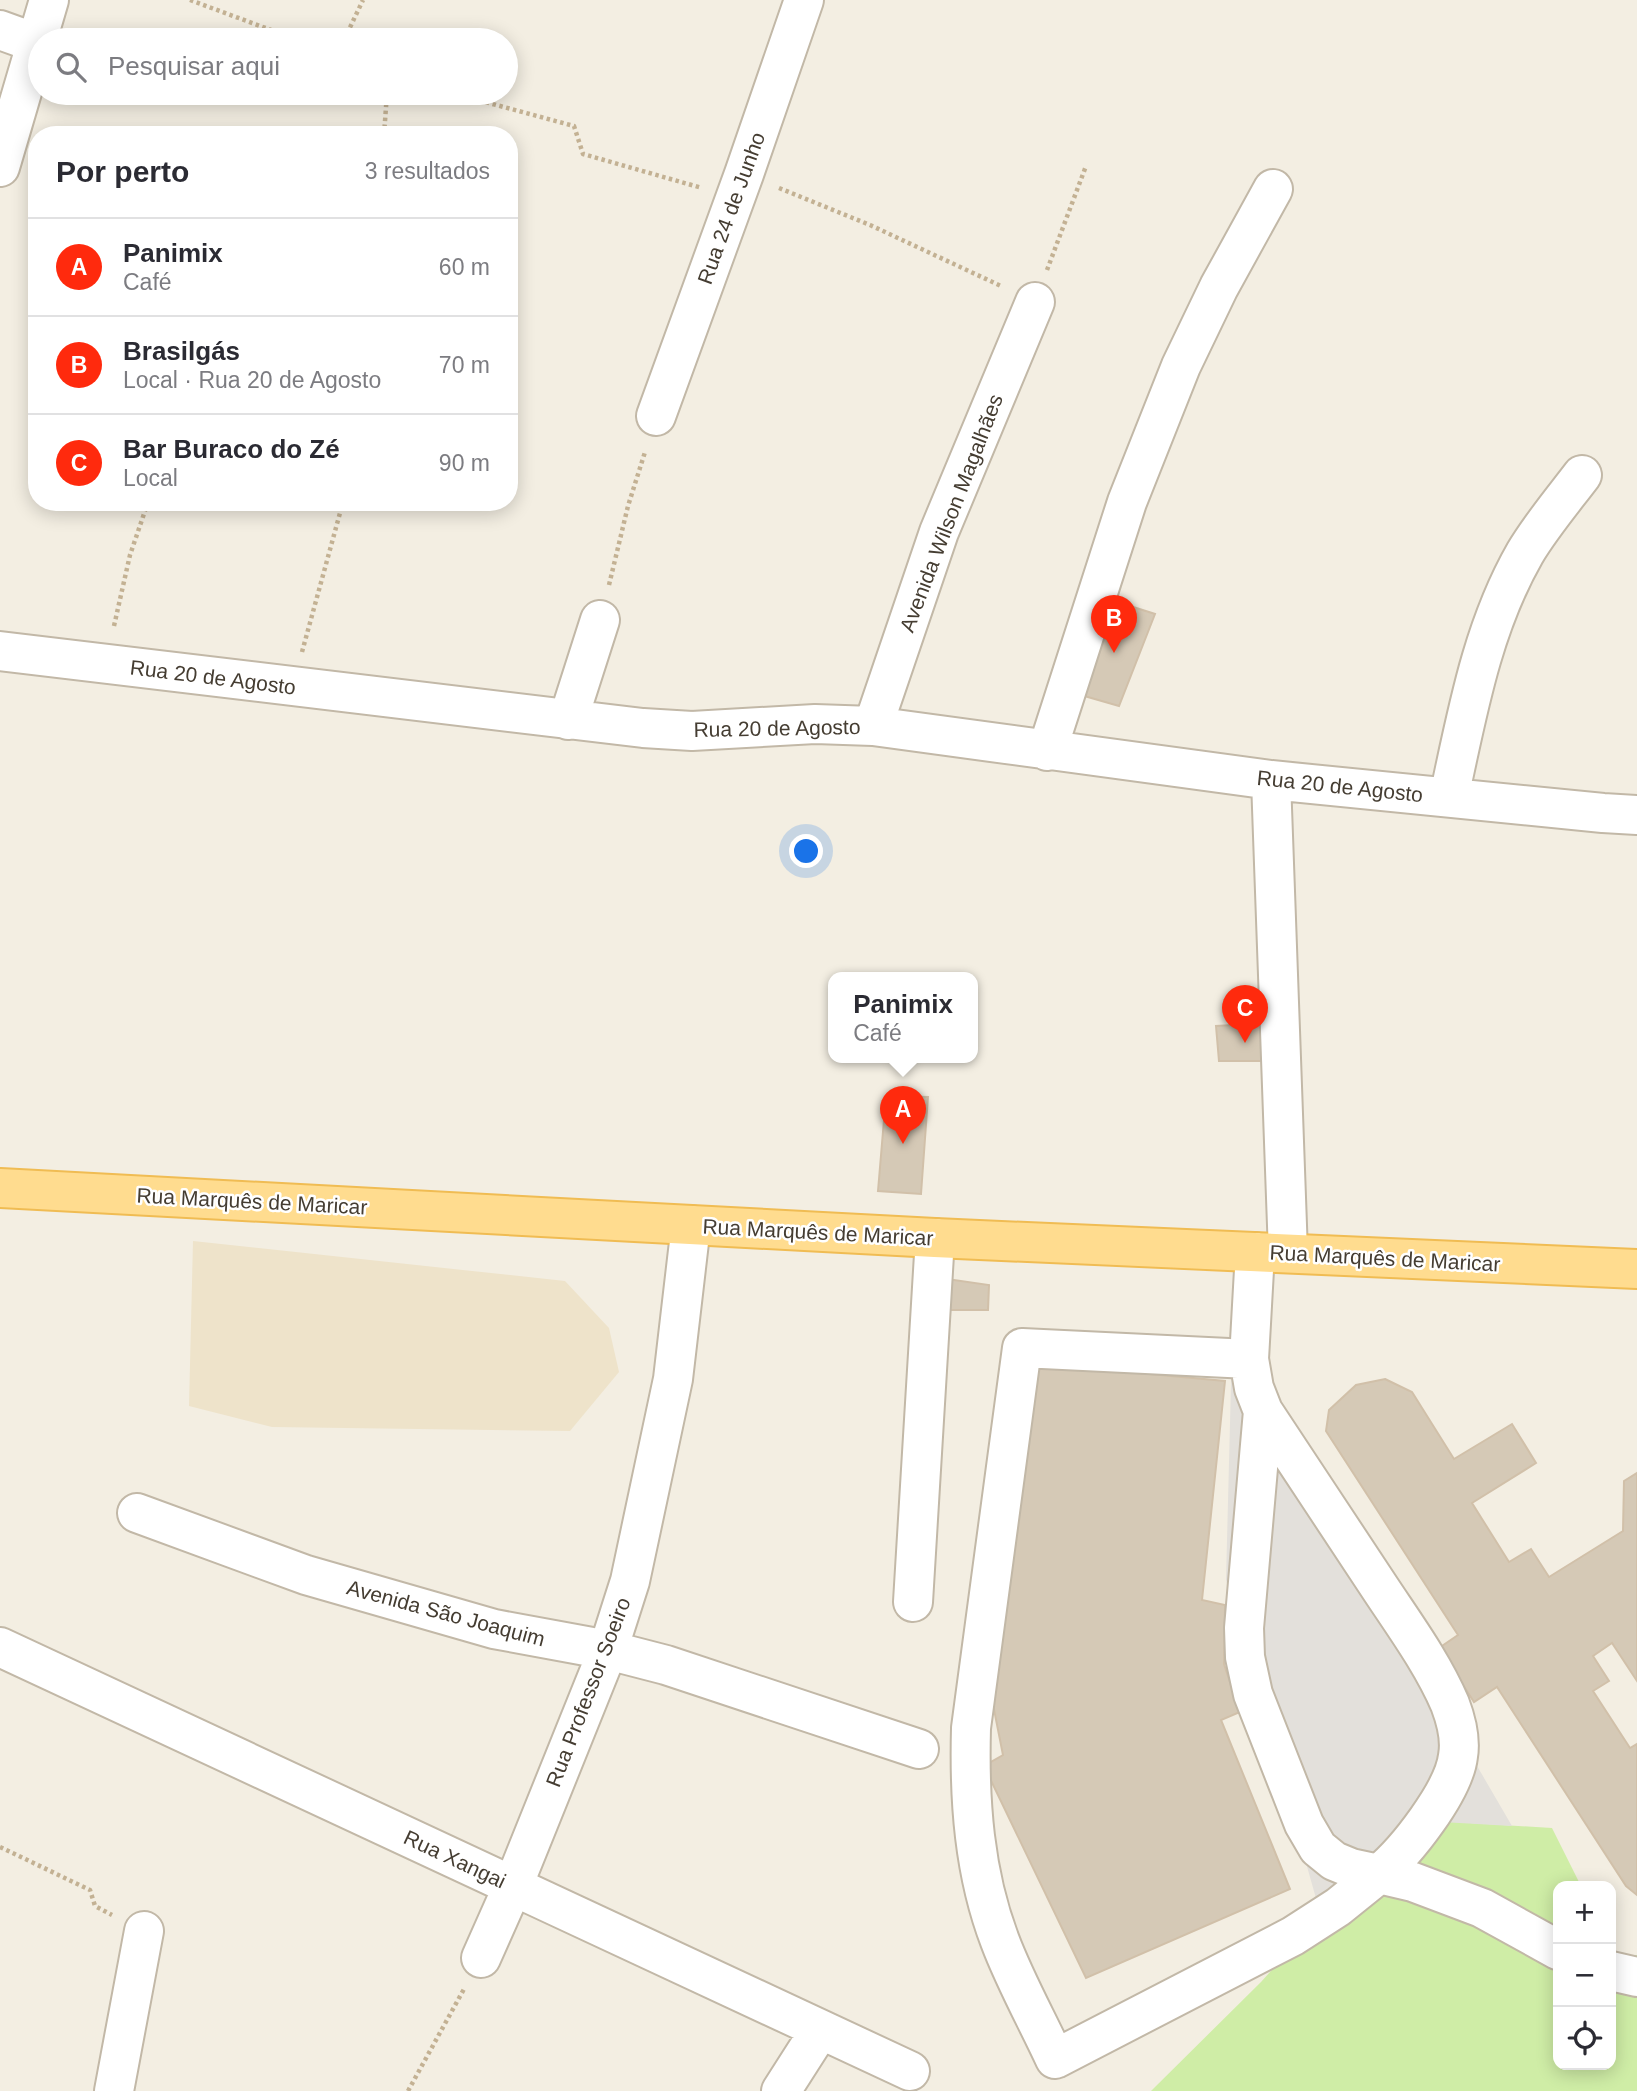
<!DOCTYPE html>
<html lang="pt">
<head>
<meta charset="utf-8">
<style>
  body { margin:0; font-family:Helvetica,sans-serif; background:#f2f2f3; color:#2b2b33 }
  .controls { position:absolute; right:21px; bottom:21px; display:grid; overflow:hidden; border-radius:14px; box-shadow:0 4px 18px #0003 }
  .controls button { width:63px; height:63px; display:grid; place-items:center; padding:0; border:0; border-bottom:2px solid #e1e1e2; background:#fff; color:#2b2b33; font:35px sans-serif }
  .you { position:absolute; left:807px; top:852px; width:24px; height:24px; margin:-18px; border:5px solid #fff; border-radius:50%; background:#1a73e8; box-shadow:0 0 0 10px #1a73e833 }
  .badge { display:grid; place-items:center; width:46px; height:46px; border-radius:50%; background:#ff2a0d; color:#fff; font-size:23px; font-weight:700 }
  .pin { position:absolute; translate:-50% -58px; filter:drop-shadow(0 2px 4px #0008) }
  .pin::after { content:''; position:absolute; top:37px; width:24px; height:21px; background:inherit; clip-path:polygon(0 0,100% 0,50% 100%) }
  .popup { position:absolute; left:828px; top:972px; width:150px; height:91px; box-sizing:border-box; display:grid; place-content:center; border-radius:14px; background:#fff; filter:drop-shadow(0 2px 5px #0005); font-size:23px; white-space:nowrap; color:#7c7c81 }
  .popup b { font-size:26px; color:#2b2b33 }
  .popup::after { content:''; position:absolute; left:50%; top:100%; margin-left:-14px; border:14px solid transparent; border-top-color:#fff }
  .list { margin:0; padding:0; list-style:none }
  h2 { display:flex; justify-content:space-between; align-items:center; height:91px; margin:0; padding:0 28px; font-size:30px }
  h2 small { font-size:23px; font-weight:400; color:#7c7c81 }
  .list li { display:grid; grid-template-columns:46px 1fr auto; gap:21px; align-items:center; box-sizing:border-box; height:98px; padding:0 28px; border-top:2px solid #e1e1e2 }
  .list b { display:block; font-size:26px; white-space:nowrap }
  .list p { margin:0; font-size:23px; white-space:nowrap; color:#7c7c81 }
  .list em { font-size:23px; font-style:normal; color:#7c7c81 }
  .icon { flex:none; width:38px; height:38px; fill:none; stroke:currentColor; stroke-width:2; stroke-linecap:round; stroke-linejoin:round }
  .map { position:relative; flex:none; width:1637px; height:2091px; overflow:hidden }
  .search { position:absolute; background:#fff; box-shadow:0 4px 18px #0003; left:28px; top:28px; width:490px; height:77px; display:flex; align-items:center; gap:18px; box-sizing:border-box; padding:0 24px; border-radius:38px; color:#7c7c81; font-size:26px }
  .panel { position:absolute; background:#fff; box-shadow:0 4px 18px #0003; left:28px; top:126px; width:490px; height:385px; border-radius:28px }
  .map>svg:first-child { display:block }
  .education { fill:#eee3ca }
  .green { fill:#cfeda6 }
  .parking { fill:#e3e0db }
  .building { fill:#d5c9b6; stroke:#d1c0a9; stroke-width:2 }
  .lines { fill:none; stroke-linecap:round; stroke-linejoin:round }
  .minor-casing { stroke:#c2b8a7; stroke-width:42 }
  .major-casing { stroke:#f0bc53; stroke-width:42 }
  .path { stroke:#c3b193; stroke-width:4.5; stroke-dasharray:3.5 3.5; stroke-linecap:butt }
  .minor { stroke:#fff; stroke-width:38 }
  .major { stroke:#ffdc8f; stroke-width:38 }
  .labels { text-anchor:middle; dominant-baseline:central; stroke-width:5; stroke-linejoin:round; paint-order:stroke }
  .street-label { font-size:21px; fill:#453d32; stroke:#fff }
</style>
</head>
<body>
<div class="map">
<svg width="1637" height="2091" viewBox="0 0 1637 2091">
  <rect width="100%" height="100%" fill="#f3eee2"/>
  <path class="education" d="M193,1241l372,40 44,47 10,44 -49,59 -298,-4 -83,-21z"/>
  <path class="green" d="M1407,1819l145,9 29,58h-23v179h53v-116l4,7 22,-1v136h-486l110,-109z"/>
  <path class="parking" d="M1232,1345l280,481 -105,-6 -86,96 -95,-336z"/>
  <path class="building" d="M1105,598l50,16 -36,92 -45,-13z
    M1273,1023l-1,38h-53l-3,-35z
    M886,1096l42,1 -7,97 -43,-3z
    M947,1279l42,6 -1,25h-42z
    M1030,1363l195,18 -23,219 23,5 -1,59 16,48 -19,8 69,169 -204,89 -102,-212 19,-11 -16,-81z
    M1385,1379l27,13 42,67 58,-35 24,39 -64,40 37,59 22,-13 18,28 74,-46 1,-50 13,-8v208l-25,-38 -19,13 16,25 -16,10 37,57 7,-4v151l-11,-9 -129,-199 -23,15 -35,-54 19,-13 -132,-204 3,-21 27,-25z"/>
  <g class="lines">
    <g class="minor-casing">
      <path id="minor" d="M0,30l36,13
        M0,167l49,-167
        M656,416l88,-242 60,-174
        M0,651l643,77 49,3 123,-7 58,2 398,54 332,33 34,2
        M568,720l32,-100
        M873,726l66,-194 96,-230
        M1047,751l80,-249 54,-136 38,-79 54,-98
        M1271,780l17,473
        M1449,797c18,-83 33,-169 76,-244 16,-27 38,-53 57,-78
        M1255,1252l-6,107 5,29 9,23 -19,217 1,29 8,37 51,130 14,24 16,13 17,7 28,6c27,-22 75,-83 79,-118 3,-17 -2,-36 -8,-52 -18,-42 -47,-81 -72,-119 -38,-58 -77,-116 -115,-174
        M1249,1359l-227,-11 -51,380c-2,73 3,145 29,213 15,40 37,79 55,118l238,-123 45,-29 41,-33 34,8 69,26 76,42
        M137,1513l169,62 188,54 114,21 58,15 253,84
        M913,1602l22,-364
        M0,1647l910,424
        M481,1958l32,-72 95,-236 22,-69 43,-202 18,-154
        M1611,1971l26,6
        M114,2091l30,-160
        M781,2091l39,-61"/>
    </g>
    <g class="major-casing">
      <path id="major" d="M0,1188l935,50 702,31"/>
    </g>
    <path class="path" d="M190,0l108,40
      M344,40l19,-40
      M452,93l122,33 9,28 119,34
      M384,135l3,-42
      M779,188l91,37 131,61
      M1047,270l39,-104
      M609,585l19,-79 17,-54
      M114,626l16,-71 18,-53
      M302,652l41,-150
      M0,1847l90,43 5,16 17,9
      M408,2091l56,-102"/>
    <use href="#minor" class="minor"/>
    <use href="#major" class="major"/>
  </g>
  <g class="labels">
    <g class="street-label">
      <text transform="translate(731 208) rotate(-70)">Rua 24 de Junho</text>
      <text transform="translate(951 513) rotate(-69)">Avenida Wilson Magalhães</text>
      <text transform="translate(213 677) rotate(7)">Rua 20 de Agosto</text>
      <text transform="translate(777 728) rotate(-1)">Rua 20 de Agosto</text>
      <text transform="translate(1340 786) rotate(6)">Rua 20 de Agosto</text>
      <text transform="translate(252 1201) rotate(3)">Rua Marquês de Maricar</text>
      <text transform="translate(818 1232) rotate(3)">Rua Marquês de Maricar</text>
      <text transform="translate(1385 1258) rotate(3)">Rua Marquês de Maricar</text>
      <text transform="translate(446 1613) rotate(15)">Avenida São Joaquim</text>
      <text transform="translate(588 1692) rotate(-69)">Rua Professor Soeiro</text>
      <text transform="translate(455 1859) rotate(25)">Rua Xangai</text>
    </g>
  </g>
</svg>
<div class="controls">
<button>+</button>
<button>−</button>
<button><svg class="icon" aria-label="locate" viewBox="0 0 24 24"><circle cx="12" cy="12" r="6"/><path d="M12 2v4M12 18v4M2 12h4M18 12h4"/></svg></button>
</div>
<div class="you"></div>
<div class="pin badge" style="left:903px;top:1144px">A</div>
<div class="popup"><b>Panimix</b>Café</div>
<div class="pin badge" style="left:1114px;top:653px">B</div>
<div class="pin badge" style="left:1245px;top:1043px">C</div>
<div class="search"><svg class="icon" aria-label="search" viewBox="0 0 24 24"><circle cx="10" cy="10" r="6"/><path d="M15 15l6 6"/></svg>Pesquisar aqui</div>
<section class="panel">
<h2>Por perto<small>3 resultados</small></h2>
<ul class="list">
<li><span class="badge">A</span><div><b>Panimix</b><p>Café</p></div><em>60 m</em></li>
<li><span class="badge">B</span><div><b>Brasilgás</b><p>Local · Rua 20 de Agosto</p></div><em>70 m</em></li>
<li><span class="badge">C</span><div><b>Bar Buraco do Zé</b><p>Local</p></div><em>90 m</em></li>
</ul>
</section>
</div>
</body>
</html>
